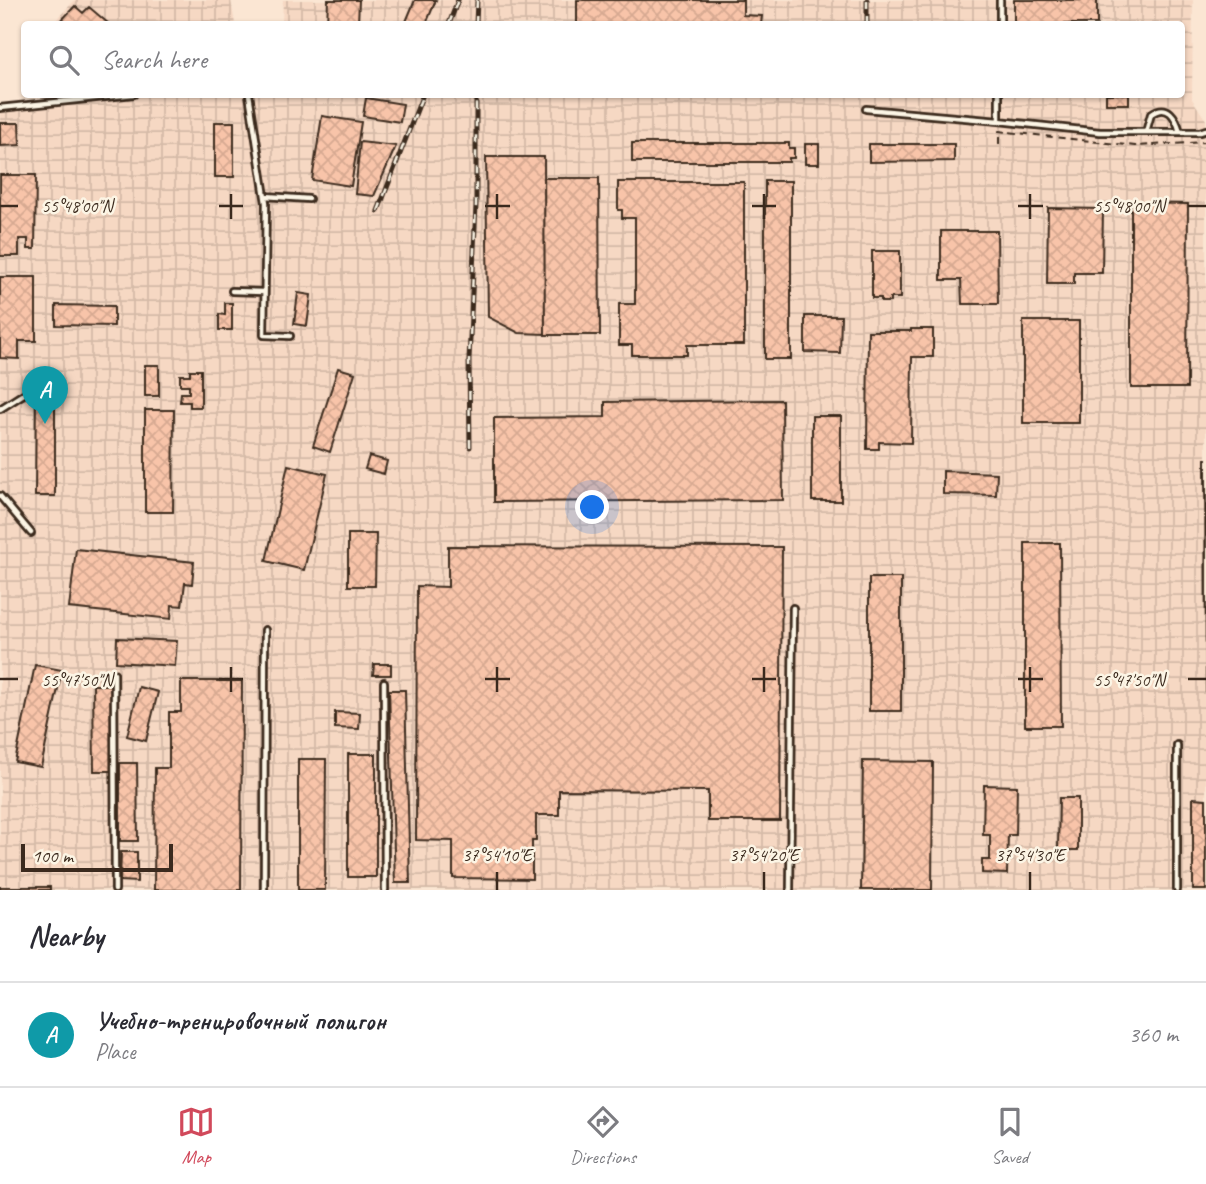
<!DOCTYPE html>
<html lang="en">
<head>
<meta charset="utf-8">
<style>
  body { margin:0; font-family:Caveat,sans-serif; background:#f7f7f7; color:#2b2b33 }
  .scale { position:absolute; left:21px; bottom:18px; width:152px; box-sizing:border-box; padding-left:7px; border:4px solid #3b2a1e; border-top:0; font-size:19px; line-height:24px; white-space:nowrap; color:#3b2a1e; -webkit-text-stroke:5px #fcf5e5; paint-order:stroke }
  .you { position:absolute; left:593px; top:508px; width:24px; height:24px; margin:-18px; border:5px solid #fff; border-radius:50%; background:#1a73e8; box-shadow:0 0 0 10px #1a73e833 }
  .badge { display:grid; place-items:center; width:46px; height:46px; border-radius:50%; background:#d1495b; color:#fff; font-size:23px; font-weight:700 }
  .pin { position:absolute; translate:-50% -58px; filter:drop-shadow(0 2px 4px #0008) }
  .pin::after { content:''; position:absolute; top:37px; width:24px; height:21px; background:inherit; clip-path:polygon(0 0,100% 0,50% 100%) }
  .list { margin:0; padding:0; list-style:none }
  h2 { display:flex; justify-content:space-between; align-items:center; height:91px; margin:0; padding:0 28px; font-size:30px }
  h2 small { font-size:23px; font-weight:400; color:#7c7c81 }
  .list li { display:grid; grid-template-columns:46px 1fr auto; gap:21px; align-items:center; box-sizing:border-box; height:105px; padding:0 28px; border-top:2px solid #e1e1e2 }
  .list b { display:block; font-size:26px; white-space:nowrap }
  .list p { margin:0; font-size:23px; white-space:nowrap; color:#7c7c81 }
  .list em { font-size:23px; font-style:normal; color:#7c7c81 }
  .icon { flex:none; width:38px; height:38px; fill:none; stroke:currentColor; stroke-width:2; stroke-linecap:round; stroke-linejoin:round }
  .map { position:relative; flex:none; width:1206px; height:890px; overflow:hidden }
  .search { position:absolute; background:#fff; box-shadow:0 2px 5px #0004; left:21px; right:21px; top:21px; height:77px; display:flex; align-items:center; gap:18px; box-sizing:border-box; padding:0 24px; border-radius:7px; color:#7c7c81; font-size:26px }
  .sheet { height:196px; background:#fff }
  nav { display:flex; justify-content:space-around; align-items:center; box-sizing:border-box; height:98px; border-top:2px solid #e1e1e2; background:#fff; font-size:19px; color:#7c7c81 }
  nav a { display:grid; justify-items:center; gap:4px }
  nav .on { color:#d1495b }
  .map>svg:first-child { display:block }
  .industrial { fill:url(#industrial-grid) }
  .building { fill:url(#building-cross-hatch); stroke:#3b2a1e; stroke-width:2 }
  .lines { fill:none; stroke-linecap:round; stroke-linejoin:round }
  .lane-casing { stroke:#3b2a1e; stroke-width:10 }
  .path { stroke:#3b2a1e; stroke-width:2; stroke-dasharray:7 5; stroke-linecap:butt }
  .lane { stroke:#fcf5e5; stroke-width:4.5 }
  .rail-casing { stroke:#3b2a1e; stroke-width:5 }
  .rail { stroke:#fcf5e5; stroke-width:2.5; stroke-dasharray:8; stroke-linecap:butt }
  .ticks { fill:none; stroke:#3b2a1e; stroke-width:2.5 }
  .ticks-label { font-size:18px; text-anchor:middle; fill:#3b2a1e; stroke:#fcf5e5; stroke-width:5; stroke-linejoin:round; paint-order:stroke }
</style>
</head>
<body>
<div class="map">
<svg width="1206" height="890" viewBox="0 0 1206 890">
  <defs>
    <pattern id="industrial-grid" width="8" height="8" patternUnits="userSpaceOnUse" patternTransform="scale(1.75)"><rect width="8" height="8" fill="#f6d8c3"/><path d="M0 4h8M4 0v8" fill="none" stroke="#d4baa7"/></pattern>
    <pattern id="building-cross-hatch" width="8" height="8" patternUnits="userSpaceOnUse" patternTransform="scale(1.75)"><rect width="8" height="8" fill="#f8c4a9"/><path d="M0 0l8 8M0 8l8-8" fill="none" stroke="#d6a991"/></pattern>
  </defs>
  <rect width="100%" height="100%" fill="#fbe6d3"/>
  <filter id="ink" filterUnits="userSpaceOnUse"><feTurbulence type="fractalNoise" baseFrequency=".0143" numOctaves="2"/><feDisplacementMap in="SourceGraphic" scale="14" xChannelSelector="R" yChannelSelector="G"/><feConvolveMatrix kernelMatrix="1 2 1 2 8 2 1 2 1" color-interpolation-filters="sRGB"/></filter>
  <g filter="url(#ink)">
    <path class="industrial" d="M75,0h156l4,24h-183z
      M283,0h910l-1,99 14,21v770h-1206v-777l131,-19h1051v-70h-900z"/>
    <path class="building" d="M328,0h31l-1,24h-31z
      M415,0h21l-10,24h-21z
      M577,0h166v15l19,1 -1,8h-184z
      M1014,0h83v24h-83z
      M75,6l8,7 6,-6 20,17h-51z
      M1106,94h23v10h-23z
      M366,98l37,6 -3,18 -37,-6z
      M322,116l39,6 -10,64 -39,-6z
      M215,122h19v55h-19z
      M0,123h19l1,22 -20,1z
      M360,142l36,4 -22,50 -19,-2z
      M632,143h157v5h5v10h-5v4h-157z
      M805,144h14v20h-14z
      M869,144h85v17l-85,1z
      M486,157h58l1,177 -26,-1 -31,-16z
      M0,175h36l-1,74h-7v-10h-9v17h-19z
      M544,178h55l1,157h-55z
      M765,181h26v178h-26z
      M618,182h126v163h-57v10h-55v-10h-13v-41h16v-86h-13v-8h-4z
      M1131,203l57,1 -1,184h-56z
      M1048,208l55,1 -1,64h-28v11h-27z
      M941,231h56l1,73h-36l-1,-24h-20z
      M872,251h28v47h-10v4h-9v-4h-9z
      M0,277h36v64h-17v18l-19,-1z
      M298,293l13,2 -4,31 -13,-2z
      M225,303h7v27h-13v-16l6,1z
      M56,305l58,1v20l-58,-1z
      M805,316h36l-1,37 -35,-1z
      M1023,321h56v102h-56z
      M911,329h22v28h-21l-1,86 -32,-1v7h-12l1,-118h43z
      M145,365h14v31h-14z
      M338,368l17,5 -25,79 -17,-6z
      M190,370h11v37h-11v-5h-10l1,-9h8v-8h-9v-10h10z
      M36,392h19v104h-20z
      M782,400l1,100 -289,2v-84l111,-1v-15z
      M145,410h29l-1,102h-28z
      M812,416h29v85h-29z
      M369,456l18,5 -3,13 -19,-5z
      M1205,459h1v233z
      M288,465l39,9 -23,96 -38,-9z
      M943,471l54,2 -1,22 -53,-1z
      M348,534h28l-1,52h-27z
      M1025,543h35l1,183h-36z
      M448,546l334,1 -2,274h-72v-30l-149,-1v25h-23v26h-4v38l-79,-1v-37l-37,-1 1,-254 31,1z
      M76,549l118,13 -2,22 -7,-1 -3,23 -10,-1 -1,14 -102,-11z
      M869,578h32v133h-32z
      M117,638l60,3 -2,25 -59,-4z
      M374,664h17v11h-18z
      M35,665l27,5 -21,97 -26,-5z
      M181,681h61l-1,209h-87l1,-122h14v-56h12z
      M93,685h18l1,86h-18z
      M139,687l19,5 -12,49 -19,-5z
      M389,690h16l5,193h-15z
      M335,712l25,1 -1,16 -24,-1z
      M348,754h28v123h-28z
      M298,759h28l-1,131h-27z
      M863,761l70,1 -1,128h-71z
      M120,763h17l1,78h-18z
      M984,785l33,1 -1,49h-8l-1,39 -25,-1v-13h8v-25h-7z
      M1059,798h19v52h-20z
      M1193,798l13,1v91h-13z
      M121,852h16v30l-17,-1z
      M0,887h50v3h-50z"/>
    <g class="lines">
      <g class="lane-casing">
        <path id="lane" d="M1000,24v-24
          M249,94l17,109 -2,132 26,1
          M0,108l134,-14
          M866,109l133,12 101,11h100l6,-2
          M999,121v-27
          M1146,132l5,-18c17,-12 25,3 29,18
          M265,196l44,3
          M232,291l32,1
          M0,409l36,-23
          M0,496l31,37
          M114,673l1,217
          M384,682l1,208
          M1177,745v145
          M264,890l1,-260
          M790,890l3,-282"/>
      </g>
      <path class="path" d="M999,144v-13l136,15 71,-4"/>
      <use href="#lane" class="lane"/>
      <g class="rail-casing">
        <path id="rail" d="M449,24l9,-24
          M476,24l1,-24
          M867,24v-24
          M378,211l45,-117
          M470,447l-1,-87 7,-155v-111"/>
      </g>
      <use href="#rail" class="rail"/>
    </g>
  </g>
  <path class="ticks" d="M231,194v25M497,194v25M764,194v25M1030,194v25M0,206h18M219,206h24M485,206h25M752,206h24M1018,206h25M1188,206h18M231,667v25M497,667v25M764,667v25M1030,667v25M0,679h18M219,679h24M485,679h25M752,679h24M1018,679h25M1188,679h18M497,872v18M764,872v18M1030,872v18"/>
  <g class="ticks-label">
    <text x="77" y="212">55°48'00"N</text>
    <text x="1129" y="212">55°48'00"N</text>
    <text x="77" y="686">55°47'50"N</text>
    <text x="1129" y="686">55°47'50"N</text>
    <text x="497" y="861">37°54'10"E</text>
    <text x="764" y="861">37°54'20"E</text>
    <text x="1030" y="861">37°54'30"E</text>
  </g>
</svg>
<div class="scale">100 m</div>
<div class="you"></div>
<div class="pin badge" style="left:45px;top:424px;background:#0f9aa8">A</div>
<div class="search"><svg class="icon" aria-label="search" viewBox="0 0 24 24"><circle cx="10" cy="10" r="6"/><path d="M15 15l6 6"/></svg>Search here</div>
</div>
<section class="sheet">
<h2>Nearby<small></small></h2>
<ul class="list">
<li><span class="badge" style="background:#0f9aa8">A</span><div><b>Учебно-тренировочный полигон</b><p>Place</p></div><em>360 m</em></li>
</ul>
</section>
<nav>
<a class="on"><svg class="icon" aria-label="map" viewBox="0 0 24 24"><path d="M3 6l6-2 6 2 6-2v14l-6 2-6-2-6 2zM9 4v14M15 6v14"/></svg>Map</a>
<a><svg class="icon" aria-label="directions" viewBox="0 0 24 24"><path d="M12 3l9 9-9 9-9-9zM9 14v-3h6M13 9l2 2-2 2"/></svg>Directions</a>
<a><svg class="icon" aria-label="saved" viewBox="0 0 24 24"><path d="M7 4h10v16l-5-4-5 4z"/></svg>Saved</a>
</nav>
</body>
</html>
